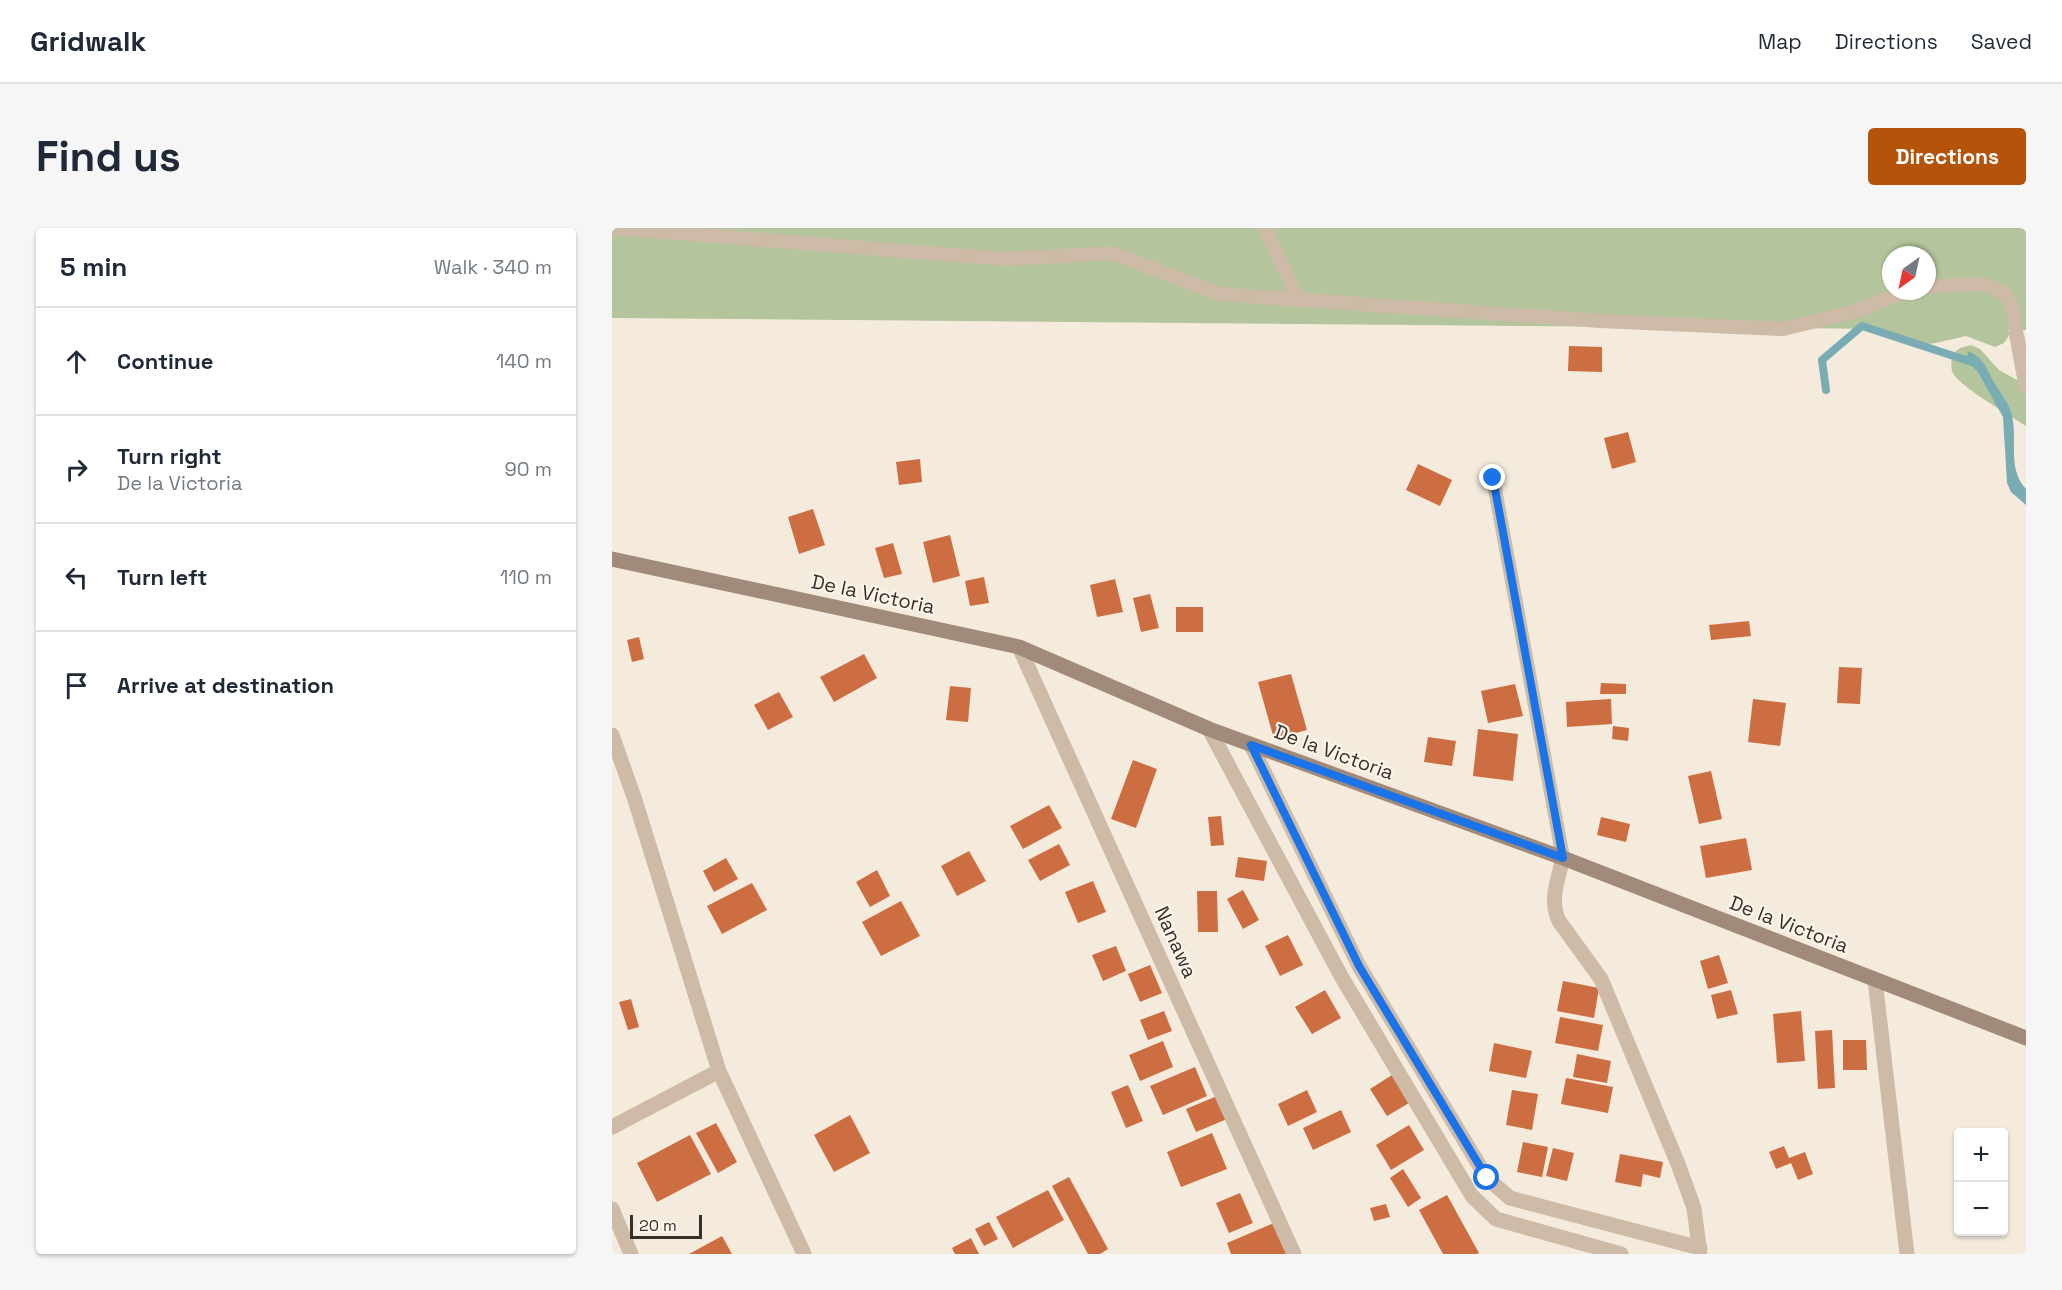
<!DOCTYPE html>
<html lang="en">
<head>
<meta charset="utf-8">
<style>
  body { margin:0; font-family:"Space Grotesk",sans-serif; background:#f6f6f7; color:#1f2937 }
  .controls { position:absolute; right:18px; bottom:18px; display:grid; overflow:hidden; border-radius:6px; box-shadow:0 2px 4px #0004 }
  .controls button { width:54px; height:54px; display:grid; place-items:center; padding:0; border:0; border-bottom:2px solid #e0e1e3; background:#fff; color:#1f2937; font:30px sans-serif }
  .compass { position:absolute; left:1270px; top:18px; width:54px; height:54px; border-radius:50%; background:#fff; box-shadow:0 2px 4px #0004; rotate:213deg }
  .scale { position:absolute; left:18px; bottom:15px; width:72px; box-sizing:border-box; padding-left:6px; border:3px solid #392f29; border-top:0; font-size:16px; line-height:21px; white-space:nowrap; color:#392f29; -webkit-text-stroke:4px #fbf4ea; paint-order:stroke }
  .stop { position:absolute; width:18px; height:18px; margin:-14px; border:4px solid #1a73e8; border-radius:50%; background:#fff }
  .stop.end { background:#1a73e8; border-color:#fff; box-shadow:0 2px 6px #0008 }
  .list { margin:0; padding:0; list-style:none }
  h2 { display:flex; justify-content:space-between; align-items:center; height:78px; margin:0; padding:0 24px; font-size:26px }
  h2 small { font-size:20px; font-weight:400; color:#747a83 }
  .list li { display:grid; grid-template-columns:39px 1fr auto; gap:18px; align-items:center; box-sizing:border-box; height:108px; padding:0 24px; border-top:2px solid #e0e1e3 }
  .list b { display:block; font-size:22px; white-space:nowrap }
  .list p { margin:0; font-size:20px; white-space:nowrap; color:#747a83 }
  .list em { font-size:20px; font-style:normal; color:#747a83 }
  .icon { flex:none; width:33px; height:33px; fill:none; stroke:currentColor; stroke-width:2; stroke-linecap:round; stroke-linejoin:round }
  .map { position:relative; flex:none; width:1414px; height:1026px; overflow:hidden; border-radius:6px }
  header { display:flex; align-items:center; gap:36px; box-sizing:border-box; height:84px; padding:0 30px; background:#fff; border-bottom:2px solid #e0e1e3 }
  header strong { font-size:28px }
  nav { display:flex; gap:33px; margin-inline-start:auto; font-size:21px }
  .intro { display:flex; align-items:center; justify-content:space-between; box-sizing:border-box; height:144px; padding:0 36px }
  h1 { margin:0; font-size:42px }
  .button { padding:15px 27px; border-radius:6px; background:#b45309; color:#fff; font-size:21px; font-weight:700 }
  main { display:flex; gap:36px; padding:0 36px }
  aside { flex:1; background:#fff; border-radius:6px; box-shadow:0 2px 4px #0004 }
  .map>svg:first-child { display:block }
  .green { fill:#b4c49c; fill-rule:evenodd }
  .water { fill:#7aacb3 }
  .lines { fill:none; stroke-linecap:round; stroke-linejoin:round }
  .stream { stroke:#7aacb3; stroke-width:8 }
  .building { fill:#cd6d42 }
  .lane { stroke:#cdbba8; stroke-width:14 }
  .street { stroke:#cdbba8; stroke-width:15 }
  .secondary { stroke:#a18a79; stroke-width:15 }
  .route { stroke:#1a73e8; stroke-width:8 }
  .labels { text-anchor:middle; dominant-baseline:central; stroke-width:4.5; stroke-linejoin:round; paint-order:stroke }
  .street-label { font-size:20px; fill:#392f29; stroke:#fbf4ea }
</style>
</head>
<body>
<header>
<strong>Gridwalk</strong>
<nav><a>Map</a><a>Directions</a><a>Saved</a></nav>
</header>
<div class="intro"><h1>Find us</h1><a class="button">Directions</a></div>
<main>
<aside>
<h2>5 min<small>Walk · 340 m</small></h2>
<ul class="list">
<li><svg class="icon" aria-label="ahead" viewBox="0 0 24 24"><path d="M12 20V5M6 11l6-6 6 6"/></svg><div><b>Continue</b></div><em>140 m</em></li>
<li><svg class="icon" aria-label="right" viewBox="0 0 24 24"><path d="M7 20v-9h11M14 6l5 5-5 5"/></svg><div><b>Turn right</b><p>De la Victoria</p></div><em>90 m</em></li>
<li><svg class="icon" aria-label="left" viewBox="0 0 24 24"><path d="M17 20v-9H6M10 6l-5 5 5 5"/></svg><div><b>Turn left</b></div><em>110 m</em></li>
<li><svg class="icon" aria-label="arrive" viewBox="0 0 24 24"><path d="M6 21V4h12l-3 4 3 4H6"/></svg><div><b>Arrive at destination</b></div></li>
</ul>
</aside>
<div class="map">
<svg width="1414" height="1026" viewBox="0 0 1414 1026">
  <rect width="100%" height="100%" fill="#f4ebdd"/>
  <path class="green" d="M0,0h1414v102h-18l2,4 -6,9 -9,4 -29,-11 -30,7 -22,3 -10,-2 -20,-15 -1272,-11zM1279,27h36v36h-36z
    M1359,117l9,4 19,21 27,15v41c-15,-10 -66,-39 -73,-53 -3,-6 -1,-13 -1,-19l8,-6z"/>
  <path class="water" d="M1356,123c14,6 18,15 24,28 6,11 15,21 19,33 8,26 -5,55 15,77v16l-15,-13 -4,-9 -4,-66 -25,-45 -11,-11z"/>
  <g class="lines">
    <path class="stream" d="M1214,162l-4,-30 40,-34 113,37"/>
  </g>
  <path class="building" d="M957,118l33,1v25l-34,-1z
    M1016,204l8,30 -24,7 -8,-31z
    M308,231l2,23 -23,3 -3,-23z
    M806,236l34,16 -12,26 -34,-16z
    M201,281l12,36 -26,9 -11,-37z
    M338,307l10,41 -27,7 -10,-41z
    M281,315l9,31 -18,4 -9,-30z
    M372,349l5,26 -19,3 -5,-25z
    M503,351l8,33 -26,5 -7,-32z
    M538,366l9,34 -18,4 -8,-34z
    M564,379h27v25h-27z
    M1137,393l2,15 -40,4 -2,-15z
    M27,409l5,22 -12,3 -5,-22z
    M252,426l13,24 -43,24 -14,-25z
    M1227,439l23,1 -2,36 -23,-1z
    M679,446l16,56 -33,9 -16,-57z
    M989,455l25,1v10h-26z
    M903,456l8,32 -35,7 -7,-32z
    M338,458l21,2 -3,34 -22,-2z
    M167,464l14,25 -25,13 -14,-25z
    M999,471l1,25 -45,3 -1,-25z
    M1141,471l33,4 -6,43 -32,-4z
    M1001,498l16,2 -1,13 -16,-2z
    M866,501l40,5 -5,47 -40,-5z
    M816,509l28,4 -4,25 -28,-4z
    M521,532l24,9 -21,59 -25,-9z
    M1099,543l11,48 -23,5 -11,-48z
    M437,577l13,23 -39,21 -13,-23z
    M609,588l3,29 -13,1 -3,-29z
    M989,589l29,7 -4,18 -29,-7z
    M1134,610l6,32 -46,8 -6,-32z
    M447,616l11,21 -30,16 -12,-21z
    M357,623l17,30 -29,15 -16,-30z
    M626,629l29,4 -3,20 -29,-4z
    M114,630l12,21 -24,13 -11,-21z
    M265,642l13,26 -20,11 -14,-25z
    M481,653l13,31 -28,11 -13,-31z
    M140,655l15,27 -45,24 -15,-28z
    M631,662l16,30 -16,9 -16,-30z
    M585,663h20l1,41h-20z
    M289,673l19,35 -39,20 -19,-34z
    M676,707l15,30 -23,11 -15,-30z
    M504,718l10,25 -23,10 -11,-26z
    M1107,727l9,28 -20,6 -8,-28z
    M538,737l12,28 -22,9 -12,-28z
    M951,753l36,7 -5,30 -37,-7z
    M713,762l16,28 -29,16 -17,-27z
    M1119,762l7,24 -21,5 -6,-24z
    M19,771l8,28 -11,3 -9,-28z
    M552,783l8,20 -24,9 -8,-20z
    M1189,783l4,50 -28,2 -4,-49z
    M948,789l43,8 -5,26 -43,-8z
    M1220,802l3,58 -17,1 -3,-58z
    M1231,812h23l1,30h-24z
    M551,813l10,26 -33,14 -11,-26z
    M882,815l38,8 -6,27 -37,-7z
    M965,826l34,7 -4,22 -34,-6z
    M583,839l12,29 -44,19 -13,-29z
    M780,847l17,28 -22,13 -17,-27z
    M954,850l47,9 -5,26 -47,-9z
    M516,857l15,36 -17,7 -15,-36z
    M695,862l10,22 -29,14 -10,-22z
    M900,862l26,4 -6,36 -26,-5z
    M605,868l10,23 -31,13 -10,-23z
    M729,882l10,22 -38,18 -10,-22z
    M238,887l20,38 -36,19 -20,-37z
    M104,895l21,39 -19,11 -22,-40z
    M797,897l15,25 -33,20 -15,-25z
    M600,905l15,36 -46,18 -14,-35z
    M78,907l21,39 -54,28 -20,-39z
    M911,914l25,5 -6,30 -25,-5z
    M1172,918l5,12 16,-6 8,22 -15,6 -7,-17 -15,6 -7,-17z
    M941,920l21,5 -7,28 -21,-5z
    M1008,926l43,8 -3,16 -17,-4 -2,13 -26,-5z
    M791,941l18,29 -13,9 -18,-29z
    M457,949l39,72 -8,5h-12l-36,-68z
    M436,962l16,30 -51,28 -17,-31z
    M628,965l13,30 -24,10 -13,-30z
    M835,967l32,58 -2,1h-34l-24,-44z
    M774,976l4,13 -16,4 -4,-13z
    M377,994l9,17 -14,7 -9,-17z
    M662,995l13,31h-56l-4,-11z
    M110,1008l10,18h-43z
    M359,1010l8,16h-24l-3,-6z"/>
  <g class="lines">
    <path class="lane" d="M0,0l393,31 107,-6 107,41 381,27 183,8 70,-17 54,-21
      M653,0l33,71
      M1315,59c25,-1 70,-13 84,17 4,9 4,23 6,33
      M881,250l70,380"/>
    <path class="street" d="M1405,109l9,49
      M407,419l275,607
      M597,501l132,247 131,220 24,23 125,35
      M0,507l23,65 84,271 85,183
      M639,517l108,221 128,212 23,20 190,50
      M951,630c-5,22 -14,42 -4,63l42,58 77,185 16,44 6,46
      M1263,752l32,274
      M0,899l107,-56
      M0,981l19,45"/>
    <path class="secondary" d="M0,331l407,88 190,82 354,129 463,180"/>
  </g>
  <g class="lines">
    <path class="route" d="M875,950l-128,-212 -108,-221 312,113 -70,-380"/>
  </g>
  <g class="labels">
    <g class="street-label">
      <text transform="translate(261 366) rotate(12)">De la Victoria</text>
      <text transform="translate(722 524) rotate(20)">De la Victoria</text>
      <text transform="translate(1177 696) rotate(21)">De la Victoria</text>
      <text transform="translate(564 714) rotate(66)">Nanawa</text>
    </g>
  </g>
</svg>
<div class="controls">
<button>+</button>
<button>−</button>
</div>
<svg class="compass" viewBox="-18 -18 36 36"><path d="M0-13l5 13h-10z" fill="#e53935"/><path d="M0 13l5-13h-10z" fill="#747a83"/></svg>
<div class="scale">20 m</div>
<div class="stop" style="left:875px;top:950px"></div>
<div class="stop end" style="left:881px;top:250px"></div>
</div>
</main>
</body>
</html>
